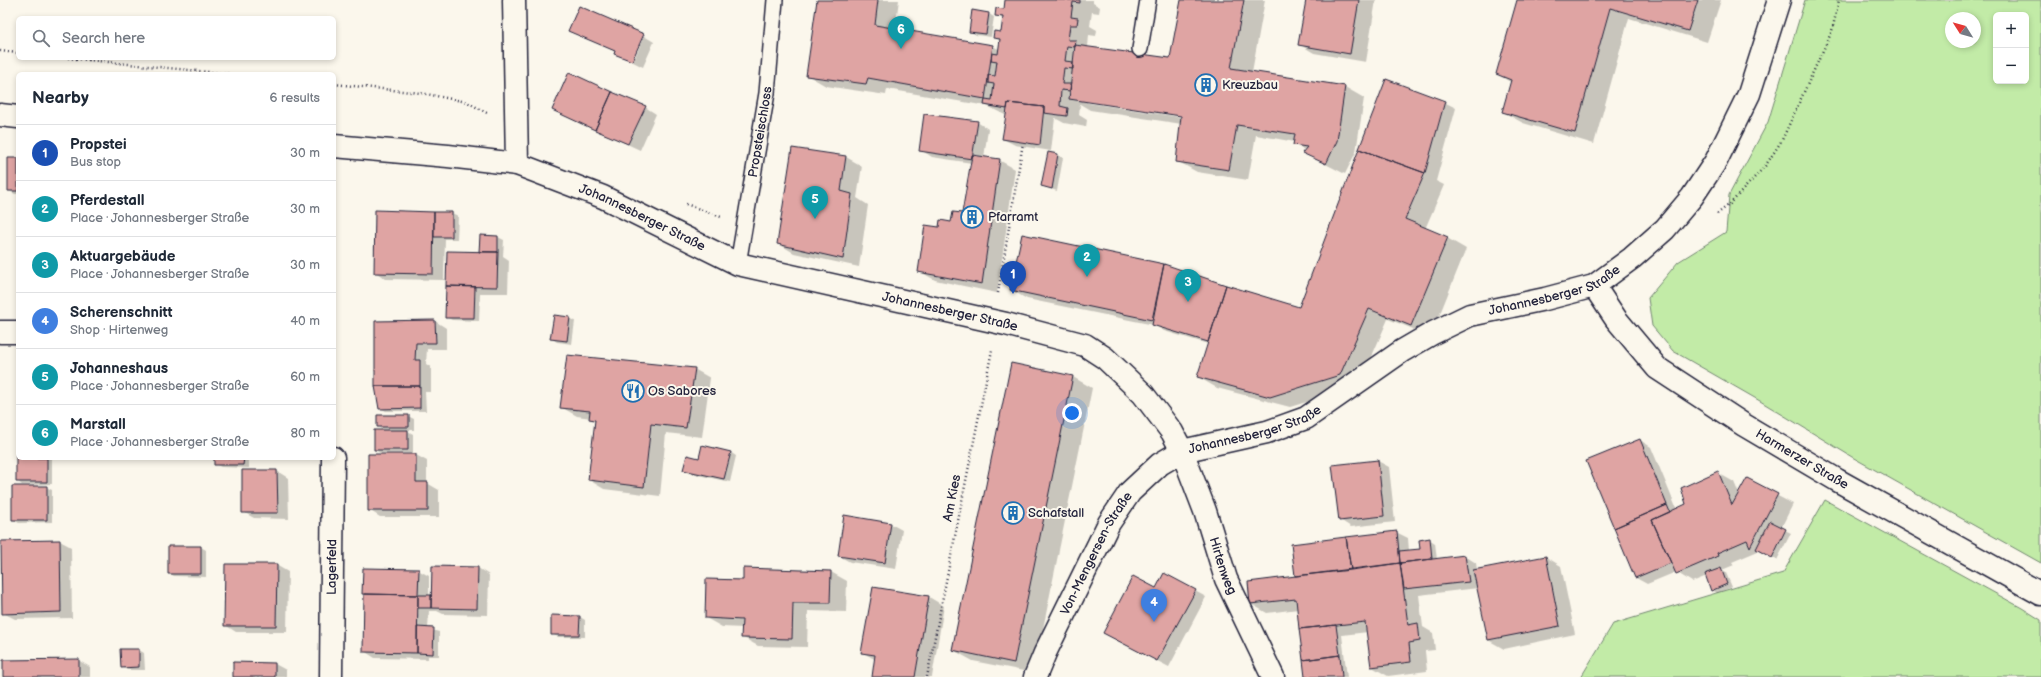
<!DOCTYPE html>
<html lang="en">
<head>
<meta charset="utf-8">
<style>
  body { margin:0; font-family:"Balsamiq Sans",sans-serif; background:#f6f6f7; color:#1f2937 }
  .controls { position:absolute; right:12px; top:12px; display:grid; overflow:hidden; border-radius:6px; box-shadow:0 2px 6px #0003 }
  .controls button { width:36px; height:36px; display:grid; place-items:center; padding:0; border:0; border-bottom:1px solid #e0e1e3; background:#fff; color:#1f2937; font:20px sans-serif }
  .compass { position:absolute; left:1945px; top:12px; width:36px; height:36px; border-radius:50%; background:#fff; box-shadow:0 2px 6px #0003; rotate:307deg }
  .you { position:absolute; left:1072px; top:413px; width:14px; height:14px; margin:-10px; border:3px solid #fff; border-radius:50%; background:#1a73e8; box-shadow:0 0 0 6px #1a73e833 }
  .badge { display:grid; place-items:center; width:26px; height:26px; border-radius:50%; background:#d93025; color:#fff; font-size:13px; font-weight:700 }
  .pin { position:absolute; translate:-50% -33px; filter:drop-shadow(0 1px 2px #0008) }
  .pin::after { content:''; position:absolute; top:21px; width:14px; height:12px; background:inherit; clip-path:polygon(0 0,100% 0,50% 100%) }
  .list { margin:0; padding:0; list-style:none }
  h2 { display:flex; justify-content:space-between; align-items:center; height:52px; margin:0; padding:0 16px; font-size:17px }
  h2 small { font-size:13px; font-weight:400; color:#747a83 }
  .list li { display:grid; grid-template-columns:26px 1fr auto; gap:12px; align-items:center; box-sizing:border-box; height:56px; padding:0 16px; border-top:1px solid #e0e1e3 }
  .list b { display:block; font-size:15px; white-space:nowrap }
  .list p { margin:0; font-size:13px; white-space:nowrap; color:#747a83 }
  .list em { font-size:13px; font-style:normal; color:#747a83 }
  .icon { flex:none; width:22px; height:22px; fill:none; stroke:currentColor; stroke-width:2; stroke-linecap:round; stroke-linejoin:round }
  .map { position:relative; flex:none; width:2041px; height:677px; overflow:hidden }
  .search { position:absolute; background:#fff; box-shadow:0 2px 6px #0003; left:16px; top:16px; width:320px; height:44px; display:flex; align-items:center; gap:10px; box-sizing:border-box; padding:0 14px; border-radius:6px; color:#747a83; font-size:15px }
  .panel { position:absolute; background:#fff; box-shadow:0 2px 6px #0003; left:16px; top:72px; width:320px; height:388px; border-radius:6px }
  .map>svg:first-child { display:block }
  .green { fill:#c2eba7; stroke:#728671; fill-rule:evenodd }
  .shadow { fill:#0003; fill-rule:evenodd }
  .building { fill:#dfa4a3; stroke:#22223b }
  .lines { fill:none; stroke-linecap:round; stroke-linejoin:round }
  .lane-casing { stroke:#22223b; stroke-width:18 }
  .street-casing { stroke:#22223b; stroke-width:25 }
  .secondary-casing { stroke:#22223b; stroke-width:25 }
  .path { stroke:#22223b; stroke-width:2.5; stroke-dasharray:1 3; stroke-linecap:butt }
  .lane { stroke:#fbf7ec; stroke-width:15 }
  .street { stroke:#fbf7ec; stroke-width:22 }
  .secondary { stroke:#fbf7ec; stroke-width:22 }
  .labels { text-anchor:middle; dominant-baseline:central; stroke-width:4; stroke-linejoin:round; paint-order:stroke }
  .poi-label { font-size:13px; fill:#22223b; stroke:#fbf7ec; text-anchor:start }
  .street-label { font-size:13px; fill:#22223b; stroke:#fbf7ec }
</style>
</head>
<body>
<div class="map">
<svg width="2041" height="677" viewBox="0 0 2041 677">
  <rect width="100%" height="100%" fill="#fbf7ec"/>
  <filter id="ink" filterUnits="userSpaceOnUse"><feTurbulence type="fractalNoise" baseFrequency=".025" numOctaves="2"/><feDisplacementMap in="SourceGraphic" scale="8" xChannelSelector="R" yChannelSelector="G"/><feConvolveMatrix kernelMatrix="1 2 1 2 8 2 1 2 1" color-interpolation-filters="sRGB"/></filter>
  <g filter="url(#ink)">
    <path class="green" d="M1805,0h236v563l-189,-106 -92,-56 -87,-50 -21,-25 -4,-28 30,-36 48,-30 3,-37 39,-73zM1996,15h30v66h-30zM1951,18h24v24h-24z
      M1825,500l197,108 19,12v57h-460l32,-53 170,-51z"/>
    <path class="shadow" d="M818,0h81l-4,29 98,17 7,4 1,-9 -7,-4 8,-4 2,-14 -8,-4 8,-5 2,-10h87v3l7,4 -1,6 -7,-1 -2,14 7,4 -1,6 -7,-1 -1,12 83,12 11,-59h83l-13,72 93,15 19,11 -8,54 -11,22 -41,-21 2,-2 -12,-7 1,-2 -39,-7 -8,45 -51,-8 -20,-11 5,-37 -92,-14 -10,-6 -1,11 8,5 -1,7 -22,-4 -9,-5 -4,33 -36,-6 -12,-6 4,-23 -20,-10 -100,-17 -1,6 -60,-9 -19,-11zM1086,101l101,15 -1,2 -98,-15z
      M1307,0h69l-10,62 -52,-9 -15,-9z
      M1518,0h203l-14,42 -78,-24 -35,126 -71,-21 -20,-11 9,-29 -15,-9z
      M989,14l5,3 -3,20 -15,-2 -6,-4z
      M569,30l73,5 -11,26 -15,-9z
      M644,36l10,6 -11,25 -10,-5z
      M1444,102l12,6 -20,73 8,4 -19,44 22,9 19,11 -35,87 -43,-17 -29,67 -69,21 -73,-19 -19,-11 10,-33 -44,-13 -10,-6 -127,-26 -16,-9 153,-25 136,43z
      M645,107l11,7 -16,36 -87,-40z
      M977,122l11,7 -4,29 15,2 16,9 -18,124 -62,-13 -16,-9 20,-43 13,-5 10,-9 10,-51 -40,-6 -11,-7z
      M793,149l53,8 16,9 -5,32 11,7 -9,62 -65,-14 -15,-9z
      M1058,155l5,3 -6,33 -15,-5z
      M18,159v35h-3l-6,-3z
      M376,211l76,2 6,3 -1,23h-12l-1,41 -58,-1 -11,-7z
      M481,236l17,1 6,3 -1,16 6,4 -1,33h-28l-1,28 -27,-1 -6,-3 2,-65 35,1z
      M555,316l15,2 5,3 -3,23 -15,-2 -6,-4z
      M435,321l11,7v21h-19l-1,15 5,3v25h-6l1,19h-40l-6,-3 -4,-86z
      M1012,364l61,13 19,11 -58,285 -61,-12 -20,-11z
      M694,369l16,9 -8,59 -36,-4 -6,63 -56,-7 -15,-9 6,-58 -4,-4 -14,-2 -16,-9z
      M408,416l6,3v11h-8l7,4v19h-33l-5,-3 9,-19 -6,-4z
      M1640,440l11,7 26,63 11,-5 30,-32 16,9 5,12 8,-14 46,24 -12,24 10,5 -14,27 -19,-9 -26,11 2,3 -12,5 4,3 6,14 -15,6 -5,-3 -5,-14 -15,6 -16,-10 -29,12 -11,-6 -48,-116z
      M18,443v15h34v26l-30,1 -5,-4z
      M730,452l6,4 -6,26 -41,-9 -5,-3 16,-11z
      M416,455l11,6v22l12,7v27h-59l-11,-7z
      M215,458h34v10l-28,-1 -6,-3z
      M1378,461l11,6 6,55 -44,5 -11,-7z
      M243,471h34l11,7 1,41 -35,-1 -11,-6z
      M46,487l6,3v32l-33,1 -6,-3z
      M891,524l11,6 -6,39 -46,-7 -11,-6z
      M1396,532l12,6 1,13 12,-1 8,-11 6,4 2,17 28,-4 11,7 1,7 69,-13 15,9 14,68 -71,15 -16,-9 -10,-52 -59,7 4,32 10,6 2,17 -10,1 2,20 -39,5 -16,-9 -4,-35 -26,3 5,42h-41l-8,-68 -31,4 -16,-9 47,-27 -2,-1z
      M60,541l11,6 1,71 -57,1 -12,-6z
      M201,547l5,3v27l-32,-1 -5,-3z
      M276,565l12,7 -1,60h-51l-11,-7z
      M478,568l11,7 -1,40 -45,-1 -6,-3h-8l-1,18 11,3v24h-11v3l-53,-1 -11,-7v-82l54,1 11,6v20h3z
      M831,572l16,9 -1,31 -38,-1 -1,36 -49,-1 -16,-9 1,-9 -21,-1 -16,-9 38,-37z
      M1195,591l11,6 -37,70 -54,-28z
      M929,597l15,9 -12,71h-59l3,-17 -14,-8z
      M580,617l5,3v17h-27l-6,-3z
      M139,650l5,3 1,17h-18l-5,-3z
      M78,660l12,7v10h-86z
      M275,664l11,6v7h-52z"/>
    <path class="building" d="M817,0h61l-3,25 118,20 -8,54 -117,-21 -2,6 -60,-8z
      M1005,0h75v3l-7,-1 -2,15 7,1 -1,7h-7l-2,15h8l-1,7 -8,-1 -2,15 8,1v7l-9,-1 -2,16h9l-1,7 -9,-1 -1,16 8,2 -1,8 -23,-3v-6l-36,-4 -1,6 -23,-4 1,-6 7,1 2,-16 -6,-1v-8l7,1 2,-15 -6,-1 1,-7 6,1 2,-15 -7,-1 1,-7 7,1 2,-15 -8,-1 1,-8 8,1z
      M1181,0h63l-13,68 114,18 -8,55 -11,23 -24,-11 5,-6 -14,-2 2,-11 -58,-9 -8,45 -53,-8 5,-46 -112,-17 6,-54 95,13z
      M1306,0h53l-9,54 -52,-9z
      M1517,0h181l-10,31 -78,-23 -35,125 -73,-21 9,-32 -15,-6z
      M579,6l65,28 -12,27 -18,-7 1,-3 -47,-20z
      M972,10l17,3 -3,21 -17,-2z
      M569,72l43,20 -17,38 -43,-20z
      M1386,79l59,22 -20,72 -66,-24z
      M612,92l34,14 -18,38 -33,-14z
      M1008,103l36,4 -4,38 -38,-6z
      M924,114l54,7 -6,38 -53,-8z
      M792,148l54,8 -5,35 11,3 -9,65 -66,-15z
      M1359,149l66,24 -20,46 43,18 -37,89 -42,-17 -29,66 -70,22 -73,-20 29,-92 73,22z
      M1048,152l10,2 -6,35 -11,-3z
      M972,155l28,4 -18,125 -64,-12 7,-47 14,2 1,-7 11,2 2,-10 9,1z
      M8,158h10v33h-10z
      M375,210l59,2 -1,62 -59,-1z
      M434,212h18v25h-18z
      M1022,234l142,30 -12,56 -142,-30z
      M480,235l18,1v16h-19z
      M447,251l51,1 -1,35 -51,-1z
      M1164,264l62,21 -18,57 -56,-17z
      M446,286l29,1 -1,31h-29z
      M554,315l16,2 -3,24 -17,-2z
      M435,320l1,23h-20l-1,17h5v26h-45v-65z
      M567,355l128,13 -9,60 -35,-4 -7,63 -56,-7 7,-60 -6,-1 1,-8 -30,-3z
      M1011,363l62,13 -59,287 -62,-13z
      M375,386h45v22l-41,1z
      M377,415h32v12h-32z
      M374,430h34v20h-34z
      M1640,439l27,66 -53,23 -28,-67z
      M16,442h2v16h29v24h-31z
      M702,445l29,7 -7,27 -41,-9 4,-15 12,3z
      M368,454h48v28h12v29h-60z
      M214,458h30l-1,7h-29z
      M1378,460l6,56 -45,5 -7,-56z
      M242,470h35l1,43h-36z
      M1718,471l14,34 15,-27 31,16 -28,53 -3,-7 -30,13 1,3 -42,18 -24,-54 34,-16 -5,-16z
      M12,486h35v34h-35z
      M1667,505l3,7 -18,8 19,43 -36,15 -21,-50z
      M844,515l47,8 -6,40 -47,-7z
      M1770,521l16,8 -14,29 -16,-9z
      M1397,531l3,32 -49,7 -5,-33z
      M1346,537l5,33 -56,6 -4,-32z
      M1430,538l2,21 -32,4 -1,-12 21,-2 -1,-9z
      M60,540l1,72 -59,2 -1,-73z
      M168,546h33v28h-33z
      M1465,555l4,27 -65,7 -4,-26z
      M1546,556l14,70 -72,14 -15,-70z
      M1400,563l8,62 10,-2 2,18 -11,2 2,19 -40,5 -6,-45 -66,7 -3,-30 -46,5 -2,-22z
      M225,564h52l-1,62h-52z
      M432,566l46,1 -1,42 -46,-1z
      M363,568l56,1 -1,26 -56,-1z
      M743,568l88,3 -1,32h-37l-1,36 -51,-1 1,-18 -37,-2 1,-39 37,1z
      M1721,568l6,16 -16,7 -6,-17z
      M1164,573l32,17 -39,71 -54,-28 30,-57 23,12z
      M873,587l56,9 -14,81h-43l3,-22 -14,-2z
      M364,594l54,1 -1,58 -54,-1z
      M418,595h13v13h-13z
      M551,615l29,1 -1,19h-28z
      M1336,625l4,30 -37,5 -4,-31z
      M417,627l17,1 -1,26 -16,-1z
      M120,649h19v18l-18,1z
      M1340,655l2,22h-37l-2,-17z
      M79,659v18h-76v-17z
      M233,662l42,1v14h-42z"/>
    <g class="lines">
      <g class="lane-casing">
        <g id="lane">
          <path d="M1140,49l8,-49"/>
          <path id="s1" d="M738,264l29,-171 8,-93"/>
        </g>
      </g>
      <g class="street-casing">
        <g id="street">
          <path d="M514,0l3,164"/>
          <path d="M0,332h18"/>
          <path id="s2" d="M1182,451l23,60 21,68 47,98"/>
          <path id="s3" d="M331,677l2,-219"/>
        </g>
      </g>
      <g class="secondary-casing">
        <g id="secondary">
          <path d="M0,115l18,2"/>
          <path id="s4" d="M334,146l114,10 69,8 86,33 135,67 268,60 79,21 20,13 38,36 29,38 10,19"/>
          <path id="s5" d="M1594,286l22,33 41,49 87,57 93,55 204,114"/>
          <path id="s6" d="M1035,677l10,-24 64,-130 21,-31 30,-28 22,-13 85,-19 39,-14 96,-67 31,-18 37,-18 75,-16 49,-13 38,-28 33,-29 27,-32 24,-36 33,-67 30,-94"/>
        </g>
      </g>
      <path class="path" d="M0,51l18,2
        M68,58l161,16
        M334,84l87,9 46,9 20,11
        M686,204l35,13
        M1717,214l13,-10 36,-39 16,-25 50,-109 7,-31
        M998,293l25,-150
        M927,677l65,-327"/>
      <use href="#lane" class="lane"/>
      <use href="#street" class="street"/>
      <use href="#secondary" class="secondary"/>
    </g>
  </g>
  <defs>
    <g id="building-ring" transform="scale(1.15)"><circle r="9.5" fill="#fbf7ec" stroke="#1f6fb2" stroke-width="1.5"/><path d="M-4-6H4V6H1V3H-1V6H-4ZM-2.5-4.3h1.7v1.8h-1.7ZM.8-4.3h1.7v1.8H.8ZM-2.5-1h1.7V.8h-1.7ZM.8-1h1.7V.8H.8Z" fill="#1f6fb2"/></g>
    <g id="restaurant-ring" transform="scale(1.15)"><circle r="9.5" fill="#fbf7ec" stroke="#1f6fb2" stroke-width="1.5"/><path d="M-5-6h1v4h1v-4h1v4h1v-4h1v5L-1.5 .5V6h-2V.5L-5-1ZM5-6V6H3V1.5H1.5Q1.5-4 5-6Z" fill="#1f6fb2"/></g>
  </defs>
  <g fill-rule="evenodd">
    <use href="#building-ring" x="1206" y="85"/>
    <use href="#building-ring" x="972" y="217"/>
    <use href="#restaurant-ring" x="633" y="391"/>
    <use href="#building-ring" x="1013" y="513"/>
  </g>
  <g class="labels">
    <g class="poi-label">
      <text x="1222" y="85">Kreuzbau</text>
      <text x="988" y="217">Pfarramt</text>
      <text x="648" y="391">Os Sabores</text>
      <text x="1028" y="513">Schafstall</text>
    </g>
    <g class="street-label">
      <text stroke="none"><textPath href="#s1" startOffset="134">Propsteischloss</textPath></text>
      <text stroke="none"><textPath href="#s4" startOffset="320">Johannesberger Straße</textPath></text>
      <text stroke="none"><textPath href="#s6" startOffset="686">Johannesberger Straße</textPath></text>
      <text stroke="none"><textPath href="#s4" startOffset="644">Johannesberger Straße</textPath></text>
      <text stroke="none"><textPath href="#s6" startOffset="351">Johannesberger Straße</textPath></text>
      <text stroke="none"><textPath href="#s5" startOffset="275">Harmerzer Straße</textPath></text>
      <text transform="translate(952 498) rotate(-79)">Am Kies</text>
      <text stroke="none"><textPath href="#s6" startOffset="138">Von-Mengersen-Straße</textPath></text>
      <text stroke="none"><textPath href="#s2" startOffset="122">Hirtenweg</textPath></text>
      <text stroke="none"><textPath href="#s3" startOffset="110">Lagerfeld</textPath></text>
    </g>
  </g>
</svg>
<div class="controls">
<button>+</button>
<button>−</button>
</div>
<svg class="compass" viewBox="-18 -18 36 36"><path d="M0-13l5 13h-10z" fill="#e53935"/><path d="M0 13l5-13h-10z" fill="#747a83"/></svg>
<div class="you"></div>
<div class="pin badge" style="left:1013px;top:294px;background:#1a4fb4">1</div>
<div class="pin badge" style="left:1087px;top:277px;background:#0f9aa8">2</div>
<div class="pin badge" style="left:1188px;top:302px;background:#0f9aa8">3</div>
<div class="pin badge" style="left:1154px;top:622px;background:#3f7fe0">4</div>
<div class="pin badge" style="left:815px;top:219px;background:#0f9aa8">5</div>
<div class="pin badge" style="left:901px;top:49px;background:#0f9aa8">6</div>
<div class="search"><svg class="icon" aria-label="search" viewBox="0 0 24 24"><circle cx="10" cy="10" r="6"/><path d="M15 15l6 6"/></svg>Search here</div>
<section class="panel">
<h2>Nearby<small>6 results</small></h2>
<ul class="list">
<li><span class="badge" style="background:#1a4fb4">1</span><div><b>Propstei</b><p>Bus stop</p></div><em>30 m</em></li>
<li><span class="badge" style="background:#0f9aa8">2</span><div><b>Pferdestall</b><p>Place · Johannesberger Straße</p></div><em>30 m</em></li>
<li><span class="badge" style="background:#0f9aa8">3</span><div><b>Aktuargebäude</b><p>Place · Johannesberger Straße</p></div><em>30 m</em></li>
<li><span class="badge" style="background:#3f7fe0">4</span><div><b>Scherenschnitt</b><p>Shop · Hirtenweg</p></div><em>40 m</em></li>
<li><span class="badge" style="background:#0f9aa8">5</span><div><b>Johanneshaus</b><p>Place · Johannesberger Straße</p></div><em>60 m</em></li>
<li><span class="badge" style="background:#0f9aa8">6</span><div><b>Marstall</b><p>Place · Johannesberger Straße</p></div><em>80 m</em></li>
</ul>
</section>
</div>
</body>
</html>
